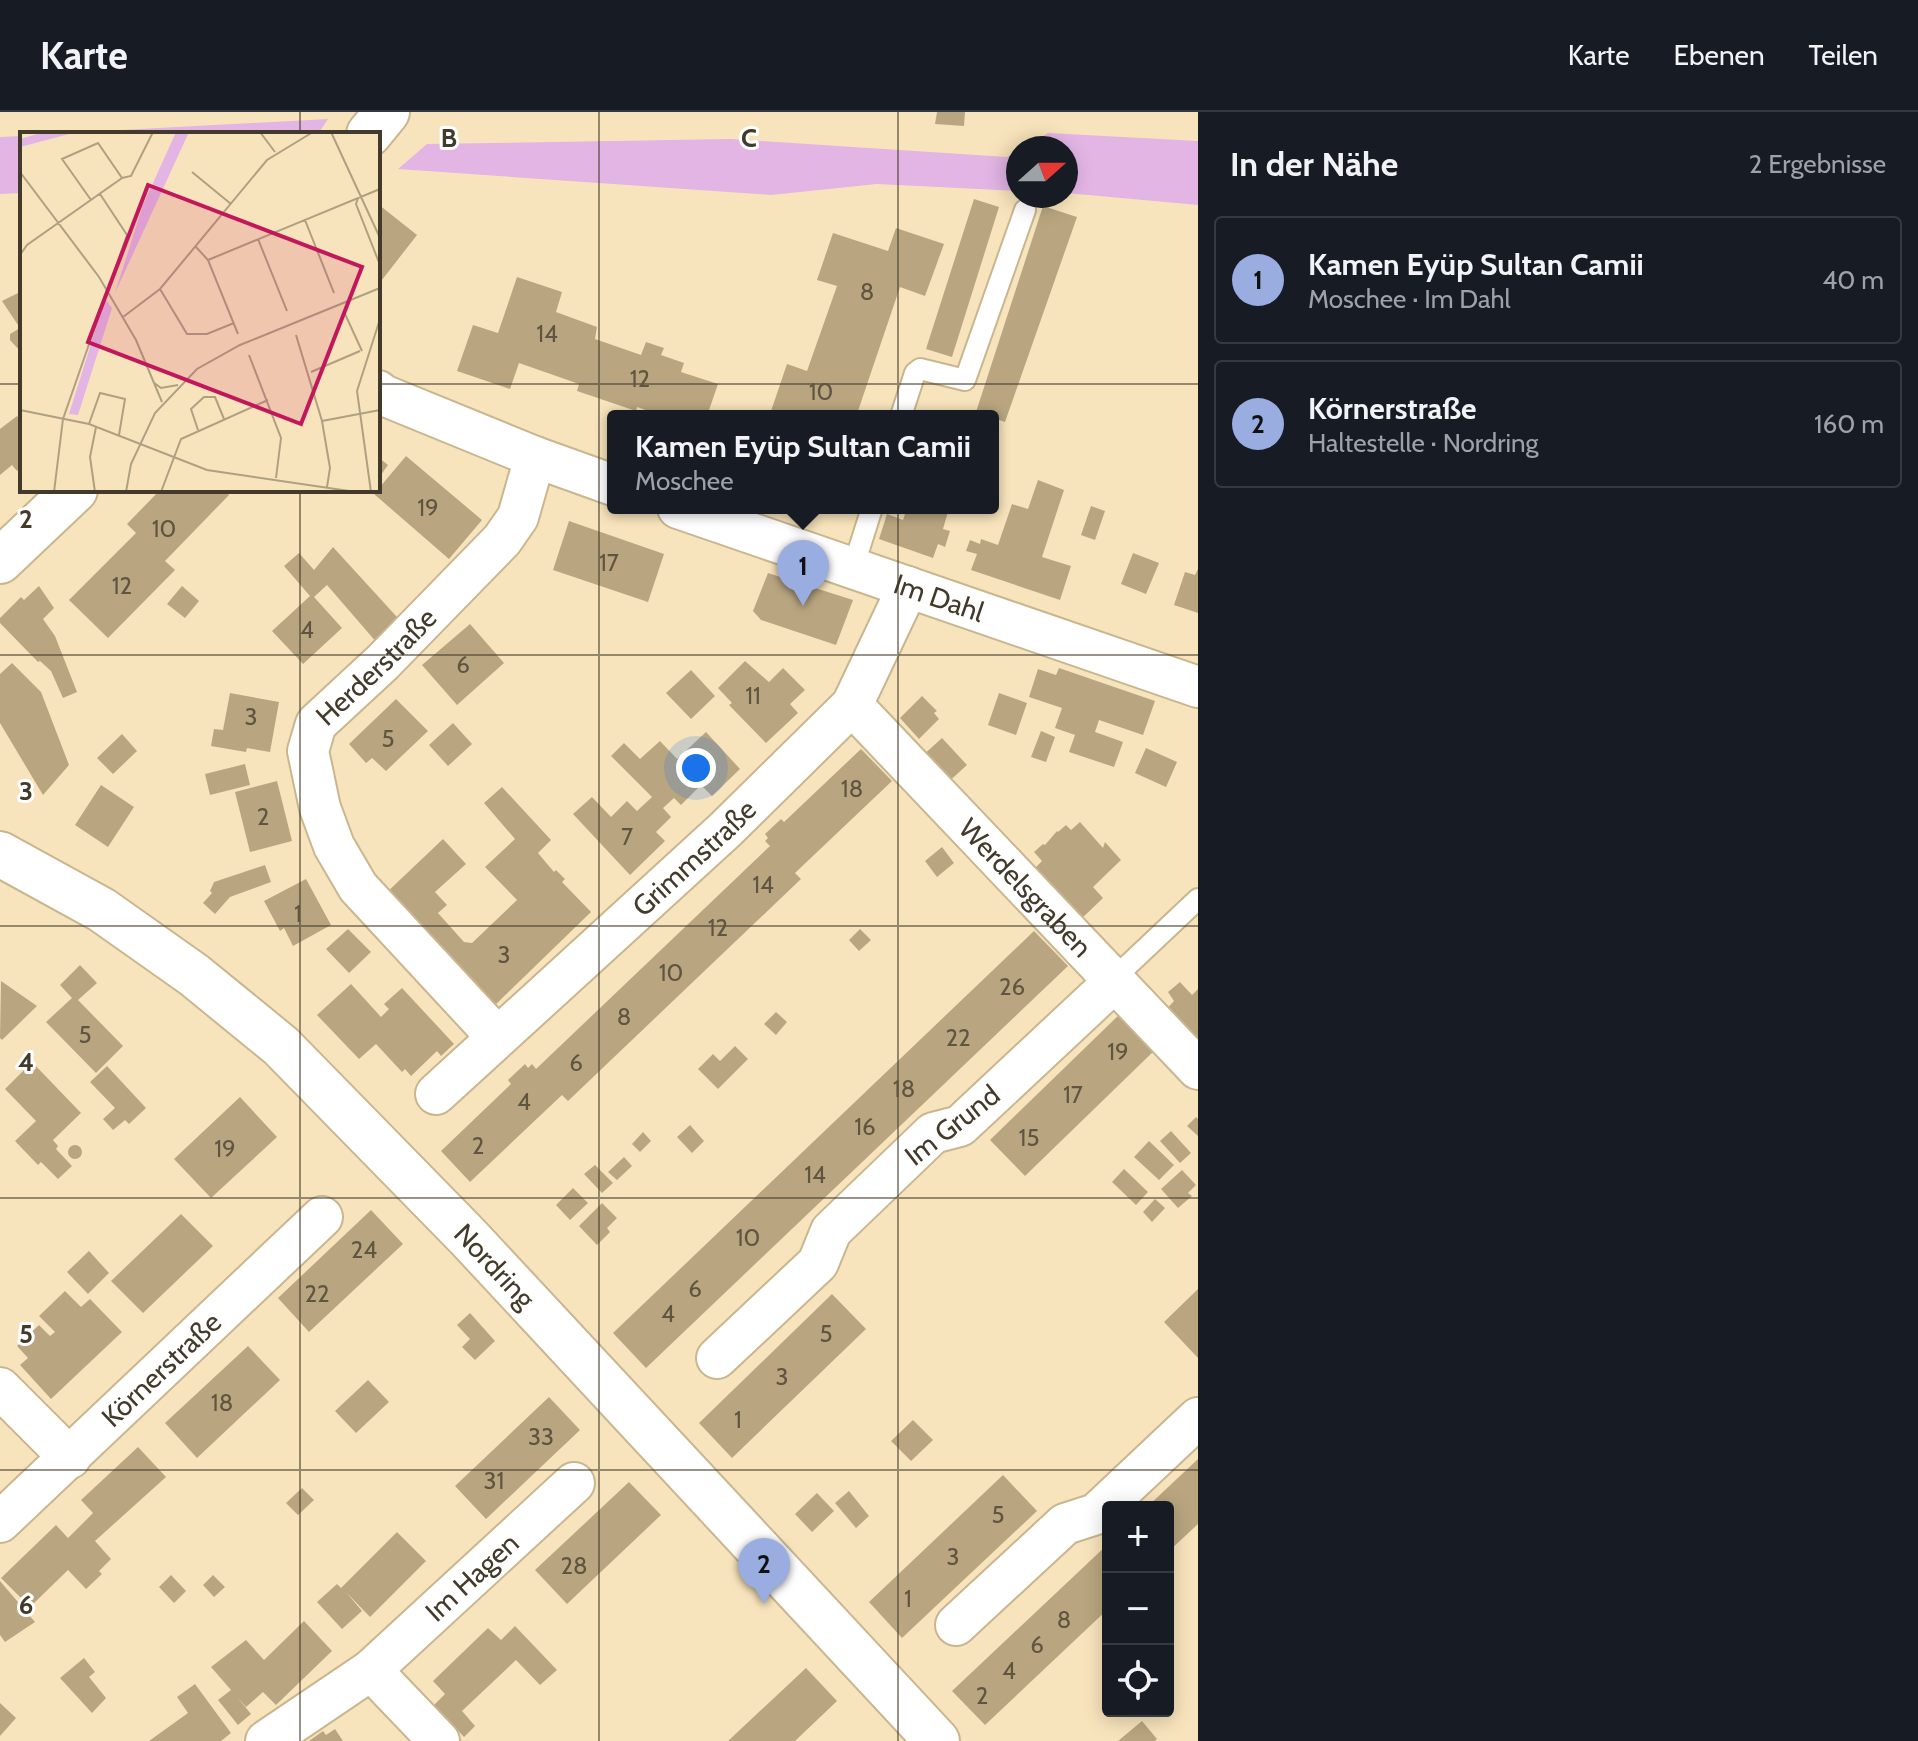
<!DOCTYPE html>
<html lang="de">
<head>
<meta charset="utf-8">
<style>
  body { margin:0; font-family:Cabin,sans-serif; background:#20242c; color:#f1f3f6 }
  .controls { position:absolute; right:24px; bottom:24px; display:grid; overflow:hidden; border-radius:8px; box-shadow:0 4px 20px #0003 }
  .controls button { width:72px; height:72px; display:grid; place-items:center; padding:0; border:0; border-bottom:2px solid #363941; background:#171b24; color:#f1f3f6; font:40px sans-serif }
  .compass { position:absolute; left:1006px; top:24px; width:72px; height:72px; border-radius:50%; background:#171b24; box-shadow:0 4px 20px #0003; rotate:69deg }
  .you { position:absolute; left:696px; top:656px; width:28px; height:28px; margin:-20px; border:6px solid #fff; border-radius:50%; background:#1a73e8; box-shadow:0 0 0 12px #1a73e833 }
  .badge { display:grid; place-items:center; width:52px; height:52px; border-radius:50%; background:#99ade0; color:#111; font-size:26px; font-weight:700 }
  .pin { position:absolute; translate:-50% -66px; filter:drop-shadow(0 2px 4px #0008) }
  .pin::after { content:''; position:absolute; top:42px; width:28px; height:24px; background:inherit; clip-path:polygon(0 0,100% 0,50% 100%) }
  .popup { position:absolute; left:607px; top:298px; width:392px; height:104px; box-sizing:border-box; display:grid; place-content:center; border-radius:8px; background:#171b24; filter:drop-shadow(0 2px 6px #0005); font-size:26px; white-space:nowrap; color:#9ea1a6 }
  .popup b { font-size:30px; color:#f1f3f6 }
  .popup::after { content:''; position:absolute; left:50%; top:100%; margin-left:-16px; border:16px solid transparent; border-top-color:#171b24 }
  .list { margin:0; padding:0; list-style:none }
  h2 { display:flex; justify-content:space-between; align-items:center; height:104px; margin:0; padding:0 32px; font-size:34px }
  h2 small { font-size:26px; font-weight:400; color:#9ea1a6 }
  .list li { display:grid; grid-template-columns:52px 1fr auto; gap:24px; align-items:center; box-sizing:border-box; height:128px; margin:0 16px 16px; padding:0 16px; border:2px solid #363941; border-radius:8px }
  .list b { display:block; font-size:30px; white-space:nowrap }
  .list p { margin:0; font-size:26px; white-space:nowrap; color:#9ea1a6 }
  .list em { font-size:26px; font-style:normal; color:#9ea1a6 }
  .icon { flex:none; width:44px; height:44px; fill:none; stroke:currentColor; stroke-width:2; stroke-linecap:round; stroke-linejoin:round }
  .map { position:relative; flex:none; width:1198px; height:1629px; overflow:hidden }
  header { display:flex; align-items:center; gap:48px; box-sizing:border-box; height:112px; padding:0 40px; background:#171b24; border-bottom:2px solid #363941 }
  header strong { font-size:38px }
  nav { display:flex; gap:44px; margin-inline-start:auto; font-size:28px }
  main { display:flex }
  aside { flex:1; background:#171b24 }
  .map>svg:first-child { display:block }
  .green { fill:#e3b5e5 }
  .building { fill:#b9a680 }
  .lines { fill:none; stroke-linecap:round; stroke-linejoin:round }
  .service-casing { stroke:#c9b68f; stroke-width:24 }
  .minor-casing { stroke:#c9b68f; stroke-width:44 }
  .tertiary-casing { stroke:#c9b68f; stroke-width:48 }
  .primary-casing { stroke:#c9b68f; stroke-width:48 }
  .service { stroke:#fff; stroke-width:20 }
  .minor { stroke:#fff; stroke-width:40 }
  .tertiary { stroke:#fff; stroke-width:44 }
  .primary { stroke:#fff; stroke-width:44 }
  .grid { fill:none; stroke:#423a2a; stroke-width:2; stroke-opacity:0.55 }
  .labels { text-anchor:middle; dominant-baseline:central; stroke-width:6; stroke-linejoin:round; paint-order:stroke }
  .number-label { font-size:24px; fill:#605540 }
  .street-label { font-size:28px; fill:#423a2a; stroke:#fff }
  .inset-road { fill:none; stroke:#afa082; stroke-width:2 }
  .view { fill:#c2185b; fill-opacity:0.15; stroke:#c2185b; stroke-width:4 }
  .inset-edge { fill:none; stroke:#423a2a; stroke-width:4 }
  .grid-label { font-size:26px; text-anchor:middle; font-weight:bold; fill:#423a2a; stroke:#fff; stroke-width:6; stroke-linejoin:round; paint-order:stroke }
</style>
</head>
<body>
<header>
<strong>Karte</strong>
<nav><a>Karte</a><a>Ebenen</a><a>Teilen</a></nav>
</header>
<main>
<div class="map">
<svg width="1198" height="1629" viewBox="0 0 1198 1629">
  <rect width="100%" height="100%" fill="#f8e4bc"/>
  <path class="green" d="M328,7l-10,15h-272z
    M1048,21l150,8v64l-132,-12v-45h-43z
    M22,24v57l-22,1v-57z
    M731,27l276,18 11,-6v40l-141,-7 -106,11 -373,-26 29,-25z"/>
  <path class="building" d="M937,0h28l-1,14 -29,-2z
    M974,87l25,8 -47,150 -26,-8z
    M378,92l39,31 -39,50z
    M1043,94l34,11 -72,205 -29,-10z
    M896,116l48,16 -19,52 -25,-9 -42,124 12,5h-85l-14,-5 16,-47 20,7 30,-85 -20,-6 16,-47 55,18z
    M517,165l45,15 -6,20 41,15 -2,12 46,16 5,-13 18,6 -3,7 23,8 -3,9 37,12 -11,32h-54l1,-3 -17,-6 -1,4 -59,-20 2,-7 -60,-21 -9,26 -53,-18 16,-46 25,8z
    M22,179v59l-2,1 -10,-11v-6l10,-6 -18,-27z
    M17,304l5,7v44l-5,4 -5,-6 -12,10v-46z
    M406,344l76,64 -33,39 -75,-65z
    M378,345l10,8 -10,14z
    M1038,368l26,10 -22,67 29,9 -11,34 -89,-30 6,-16 -11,-3 4,-11 10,4 1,-5 17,6 14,-41 16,5z
    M160,378h65l4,5 -64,66 10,9 -67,68 -39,-38 67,-67 -9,-9z
    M1091,394l14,5 -10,29 -14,-5z
    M907,396l17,5 2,-5h23l-6,21 7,2 -5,16 -7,-3 -5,14 -54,-19 8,-25 16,6z
    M569,409l95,33 -16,48 -95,-32z
    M333,435l74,81 -23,23 -57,-66 -13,12 28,31 -39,36 -31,-33 38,-35 -26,-30 15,-13 15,17z
    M1133,441l26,10 -13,31 -25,-10z
    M1198,457v44l-24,-8 11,-33 10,3z
    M768,461l85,27 -17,45 -75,-25 -8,-9z
    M39,474l15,22 -11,11 12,17 22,56 -14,6 -12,-27 -11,-10 -2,1 -38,-39v-5l21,-21 3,3z
    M182,474l17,15 -14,17 -18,-14z
    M470,512l34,39 -47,42 -35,-40z
    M745,549l24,21 14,-14 22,22 -15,14 8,9 -32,30 -37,-38 3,-2 -14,-15z
    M12,551l29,29 28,73 -26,30 -43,-72v-49z
    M1059,556l96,33 -12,34 -44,-15 -4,12 28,10 -9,25 -45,-15 6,-17 -20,-7 7,-20 -33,-11 9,-28 18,6z
    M691,558l24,26 -24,23 -25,-26z
    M230,581l49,9 -9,50 -23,-4 -1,4 -35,-6 3,-17 9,1z
    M999,581l28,10 -11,32 -28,-10z
    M922,584l15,15 -3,2 5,6 -20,20 -19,-21z
    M396,587l32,32 -42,40 -14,-13 -6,5 -17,-19z
    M453,611l19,21 -24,22 -19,-21z
    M1041,619l14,6 -9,25 -15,-5z
    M706,620l34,37 -28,27 -11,-11 -20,20 -7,-7 -11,10 8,9 -15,15 9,9 -35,34 -57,-61 19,-17 19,20 16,-16 10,10 15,-14 -41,-41 13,-13 16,16 20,-18 17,18z
    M122,622l15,17 -24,23 -16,-16z
    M942,626l25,27 -22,20 -25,-27z
    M1146,636l31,14 -11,25 -31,-14z
    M861,637l31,32 -97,92 6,6 -233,222 -6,-6 -92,87 -29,-31 70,-67 -3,-4 17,-16 3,4 4,-4 4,5 234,-223 -5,-5 3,-3 -3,-4 16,-15 3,3z
    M245,652l5,21 -40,10 -5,-21z
    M277,669l15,60 -42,11 -15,-60z
    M101,673l33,22 -26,40 -33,-22z
    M502,675l49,53 -13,13 16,19 2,-2 9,9 -3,3 29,30 -101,98 -106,-115 59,-56 23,25 -31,28 12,13 -9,8 26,29 8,1 45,-43 -32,-33 30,-28 -31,-36z
    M1080,710l23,26 2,-6 16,18 -28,27 10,11 -26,25 -47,-50 12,-12 -8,-9 9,-8 2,1 12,-14 1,1 8,-7 5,5z
    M942,735l12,16 -17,14 -12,-16z
    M265,753l6,17 -41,15 -15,17 -12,-11 9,-10 -2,-2 4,-9z
    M306,767l25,46 -38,21 -9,-18 -4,3 -16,-30z
    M348,817l23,23 -22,21 -23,-24z
    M860,817l11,11 -12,11 -10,-11z
    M1034,819l34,35 -422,402 -33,-35z
    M80,853l17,18 -19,17 45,46 -27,27 -50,-51 26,-24 -12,-13z
    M1,869l36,25 -35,34 -2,-2z
    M1180,870l12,13 6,-6v60l-35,-36 11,-12 -6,-9z
    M351,872l30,33 8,-8 -5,-5 18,-16 52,56 -13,12 -4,-5 -26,25 -6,-7 -3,3 -26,-28 -17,15 -42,-44z
    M776,900l11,10 -11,13 -12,-11z
    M1122,900l35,36 -132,128 -35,-36z
    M735,934l13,13 -30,30 -20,-20 15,-15 7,7z
    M32,950l49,51 -28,27 5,6 -2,3 16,17 -14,13 -17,-17 -3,3 -23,-24 21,-20 -31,-32z
    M107,954l39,42 -17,16 -4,-4 -12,10 -10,-11 12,-11 -25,-26z
    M240,985l37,40 -66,61 -37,-39z
    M1196,1005l2,2v17l-11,-10z
    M690,1013l14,16 -12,12 -15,-16z
    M1171,1019l20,22 -11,10 -20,-22z
    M643,1020l8,9 -11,11 -8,-8z
    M1149,1029l25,24 -15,15 -25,-23z
    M68 1040a7 7 0 1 1 14 0a7 7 0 1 1-14 0Z
    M624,1045l8,9 -15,14 -9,-8z
    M595,1053l18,18 -11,10 -18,-19z
    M1124,1057l24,23 -12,13 -24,-23z
    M1182,1058l14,15 -8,8 4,3 -14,12 -17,-19z
    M573,1076l15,15 -18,17 -14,-15z
    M1155,1087l10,9 -13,14 -9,-10z
    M602,1091l15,15 -10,10 3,4 -13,13 -18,-19z
    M371,1098l32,34 -94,88 -31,-34z
    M181,1102l32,32 -70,67 -32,-32z
    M89,1139l20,22 -21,21 -21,-22z
    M1198,1177v69l-34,-36z
    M65,1179l16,16 9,-8 32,33 -71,67 -31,-34 8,-7 -11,-12 22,-21 11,11 5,-4 -16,-16z
    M832,1182l34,35 -134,129 -33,-35z
    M470,1201l25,28 -20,19 -13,-13 8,-8 -13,-14z
    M248,1234l32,34 -83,78 -32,-35z
    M368,1268l21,22 -33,31 -21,-22z
    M549,1285l31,33 -94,89 -31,-33z
    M913,1308l20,20 -22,21 -20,-20z
    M138,1335l28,30 -71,64 16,18 -12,12 3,3 -16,15 -18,-19 -38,37 -29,-29 55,-53 12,13 25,-25 -12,-13z
    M1198,1347v65l-30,28v-45h-21z
    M1003,1363l34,36 -135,127 -33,-36z
    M629,1370l32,33 -94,89 -32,-34z
    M302,1376l12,12 -16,15 -12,-12z
    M849,1379l20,25 -13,12 -21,-25z
    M817,1381l17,18 -22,21 -17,-18z
    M397,1420l29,29 -56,56 -24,-25 16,19 -20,18 -25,-27 20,-18 4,4z
    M1108,1432v65l-123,116 -33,-34z
    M171,1463l15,16 -12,12 -15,-16z
    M213,1463l12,12 -11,10 -11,-12z
    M0,1469l35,41 -30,20 -5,-7z
    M304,1509l28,30 -56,54 -13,-13 -17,15 -9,-10 14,17 -13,11 -20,-25 13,-10 -20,-23 35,-27 18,20z
    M515,1514l42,44 -17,15 -24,-25 -54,51 13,15 -11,11 -30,-32 11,-11 -12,-13 55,-53 13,12z
    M84,1546l11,14 -6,5 17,21 -14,15 -32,-35z
    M806,1556l31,33 -42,40h-67z
    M195,1572l36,49 -10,8h-72l39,-28 -11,-16z
    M0,1591l16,15 -16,18z
    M1142,1609l15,18 -2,2h-37z
    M335,1617l8,12h-34l14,-10 3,4z"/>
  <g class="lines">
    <g class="service-casing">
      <path id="service" d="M901,304l14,-43 5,-4 45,11 60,-170
        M853,456l19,-60
        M1115,869l12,-15 71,-67"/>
    </g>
    <g class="minor-casing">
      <g id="minor">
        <path d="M378,279l5,4 152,62 78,28"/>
        <path id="s1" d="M678,396l520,179"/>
        <path id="s2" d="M852,593l346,364"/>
        <path id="s3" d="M497,925l-139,-150 -24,-41 -14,-38 -12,-57 8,-27 67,-62 119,-122 16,-23 17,-60"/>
        <path id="s4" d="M436,982l289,-264 127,-125 56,-118"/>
        <path d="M717,1246l101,-95 13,-32 75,-72 27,-26 27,-7 155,-145"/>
        <path d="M0,1276l70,70"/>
        <path id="s5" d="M0,1410l322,-305"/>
        <path d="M956,1513l109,-101 31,-10 102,-96"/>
        <path d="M371,1558l68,71"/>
        <path id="s6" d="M266,1629l105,-71 203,-187"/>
      </g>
    </g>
    <g class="tertiary-casing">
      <path id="tertiary" d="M369,22l18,-22
        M0,449l75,-71"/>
    </g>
    <g class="primary-casing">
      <g id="primary">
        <path id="s7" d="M0,742l102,56 92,65 87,71 187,191 469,504"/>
      </g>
    </g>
    <use href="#service" class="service"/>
    <use href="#minor" class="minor"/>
    <use href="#tertiary" class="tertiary"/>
    <use href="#primary" class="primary"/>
  </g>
  <path class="grid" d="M300,0v22M599,0v1629M898,0v1629M0,272h22M378,272h820M300,378v1251M0,543h1198M0,814h1198M0,1086h1198M0,1358h1198"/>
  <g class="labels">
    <g class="number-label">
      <text x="867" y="179">8</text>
      <text x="547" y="221">14</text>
      <text x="640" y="266">12</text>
      <text x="821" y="279">10</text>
      <text x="428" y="395">19</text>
      <text x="164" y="416">10</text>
      <text x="609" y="450">17</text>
      <text x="122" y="473">12</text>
      <text x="307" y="517">4</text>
      <text x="463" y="552">6</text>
      <text x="753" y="583">11</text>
      <text x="251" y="604">3</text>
      <text x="388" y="626">5</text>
      <text x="852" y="676">18</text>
      <text x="263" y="704">2</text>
      <text x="627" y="724">7</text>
      <text x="763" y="772">14</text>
      <text x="298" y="801">1</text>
      <text x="718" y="815">12</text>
      <text x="504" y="842">3</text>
      <text x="671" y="860">10</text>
      <text x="1012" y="874">26</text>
      <text x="624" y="904">8</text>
      <text x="85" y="922">5</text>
      <text x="958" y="925">22</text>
      <text x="1118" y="939">19</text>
      <text x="576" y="950">6</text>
      <text x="904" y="976">18</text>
      <text x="1073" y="982">17</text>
      <text x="524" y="989">4</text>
      <text x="865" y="1014">16</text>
      <text x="1029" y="1025">15</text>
      <text x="478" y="1033">2</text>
      <text x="225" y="1036">19</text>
      <text x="815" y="1062">14</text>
      <text x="748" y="1125">10</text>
      <text x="364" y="1137">24</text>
      <text x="695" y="1176">6</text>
      <text x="317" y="1181">22</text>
      <text x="668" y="1201">4</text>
      <text x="826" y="1221">5</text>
      <text x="782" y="1264">3</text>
      <text x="222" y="1290">18</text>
      <text x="738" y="1307">1</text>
      <text x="541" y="1324">33</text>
      <text x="494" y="1368">31</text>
      <text x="998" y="1402">5</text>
      <text x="953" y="1444">3</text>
      <text x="574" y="1453">28</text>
      <text x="908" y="1486">1</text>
      <text x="1064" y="1507">8</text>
      <text x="1037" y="1532">6</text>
      <text x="1009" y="1558">4</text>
      <text x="982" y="1583">2</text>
    </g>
    <g class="street-label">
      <text stroke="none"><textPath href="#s1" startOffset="276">Im Dahl</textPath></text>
      <text stroke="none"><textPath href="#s3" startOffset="462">Herderstraße</textPath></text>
      <text stroke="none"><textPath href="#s4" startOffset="350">Grimmstraße</textPath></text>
      <text stroke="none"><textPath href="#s2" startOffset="252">Werdelsgraben</textPath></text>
      <text transform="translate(952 1013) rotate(-38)">Im Grund</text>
      <text stroke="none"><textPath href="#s7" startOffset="648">Nordring</textPath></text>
      <text stroke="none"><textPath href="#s5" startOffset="222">Körnerstraße</textPath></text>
      <text stroke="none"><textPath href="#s6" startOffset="264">Im Hagen</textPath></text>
    </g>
  </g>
  <g transform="translate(20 20)">
    <rect width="360" height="360" fill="#f8e4bc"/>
    <path d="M24,0h33l-57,15v-8zM156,0h13l-74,161 28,-88zM85,167l7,9 -34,107 -9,-1z" fill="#e3b5e5"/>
    <path class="inset-road" d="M240,0l15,20M311,0l49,106M0,40l79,105 37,63 26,62M172,40l39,32M102,46l9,-2 22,-44M338,66l-2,6 24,61M285,88l29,73M238,107l29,72M176,115l12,13 30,74M0,123l7,-10 95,-67 -24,-35 -36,16 29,41M188,128l172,-71M140,157l27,45h20l27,-11M325,182l17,37M103,185l37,-28 107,-129 46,-28M276,203l26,86 8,47 -3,19M229,223l32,83 -5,40M291,240l49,-21M133,250l8,6 17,-3M0,278l69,14 118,46 149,22M302,289l58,-11M69,292l11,-31 25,6 -6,36M178,298l-7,-21 13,-12h11l9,22M34,360l9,-73 64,-184 -27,-41M75,360l-5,-35 6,-30M106,360l5,-28 24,-51 42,-44 43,-24 140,-57M141,360l20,-53 87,-39M351,360l-14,-101 23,-72"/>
    <path class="view" d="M128,53l214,82 -61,157 -213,-82z"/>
    <rect width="360" height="360" class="inset-edge"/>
  </g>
  <g class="grid-label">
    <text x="449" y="35">B</text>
    <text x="749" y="35">C</text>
    <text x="26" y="416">2</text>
    <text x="26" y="688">3</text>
    <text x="26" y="959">4</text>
    <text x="26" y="1231">5</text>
    <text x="26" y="1502">6</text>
  </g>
</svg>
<div class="controls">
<button>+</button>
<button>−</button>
<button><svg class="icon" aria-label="locate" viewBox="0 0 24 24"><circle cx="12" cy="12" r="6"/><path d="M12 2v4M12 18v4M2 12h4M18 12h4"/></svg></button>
</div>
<svg class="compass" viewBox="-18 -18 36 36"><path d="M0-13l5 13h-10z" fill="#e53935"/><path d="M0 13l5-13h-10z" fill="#9ea1a6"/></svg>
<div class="you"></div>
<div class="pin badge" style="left:803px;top:494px">1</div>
<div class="popup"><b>Kamen Eyüp Sultan Camii</b>Moschee</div>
<div class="pin badge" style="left:764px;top:1492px">2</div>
</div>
<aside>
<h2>In der Nähe<small>2 Ergebnisse</small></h2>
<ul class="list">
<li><span class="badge">1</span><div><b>Kamen Eyüp Sultan Camii</b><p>Moschee · Im Dahl</p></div><em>40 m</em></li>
<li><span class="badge">2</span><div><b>Körnerstraße</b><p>Haltestelle · Nordring</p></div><em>160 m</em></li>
</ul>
</aside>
</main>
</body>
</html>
